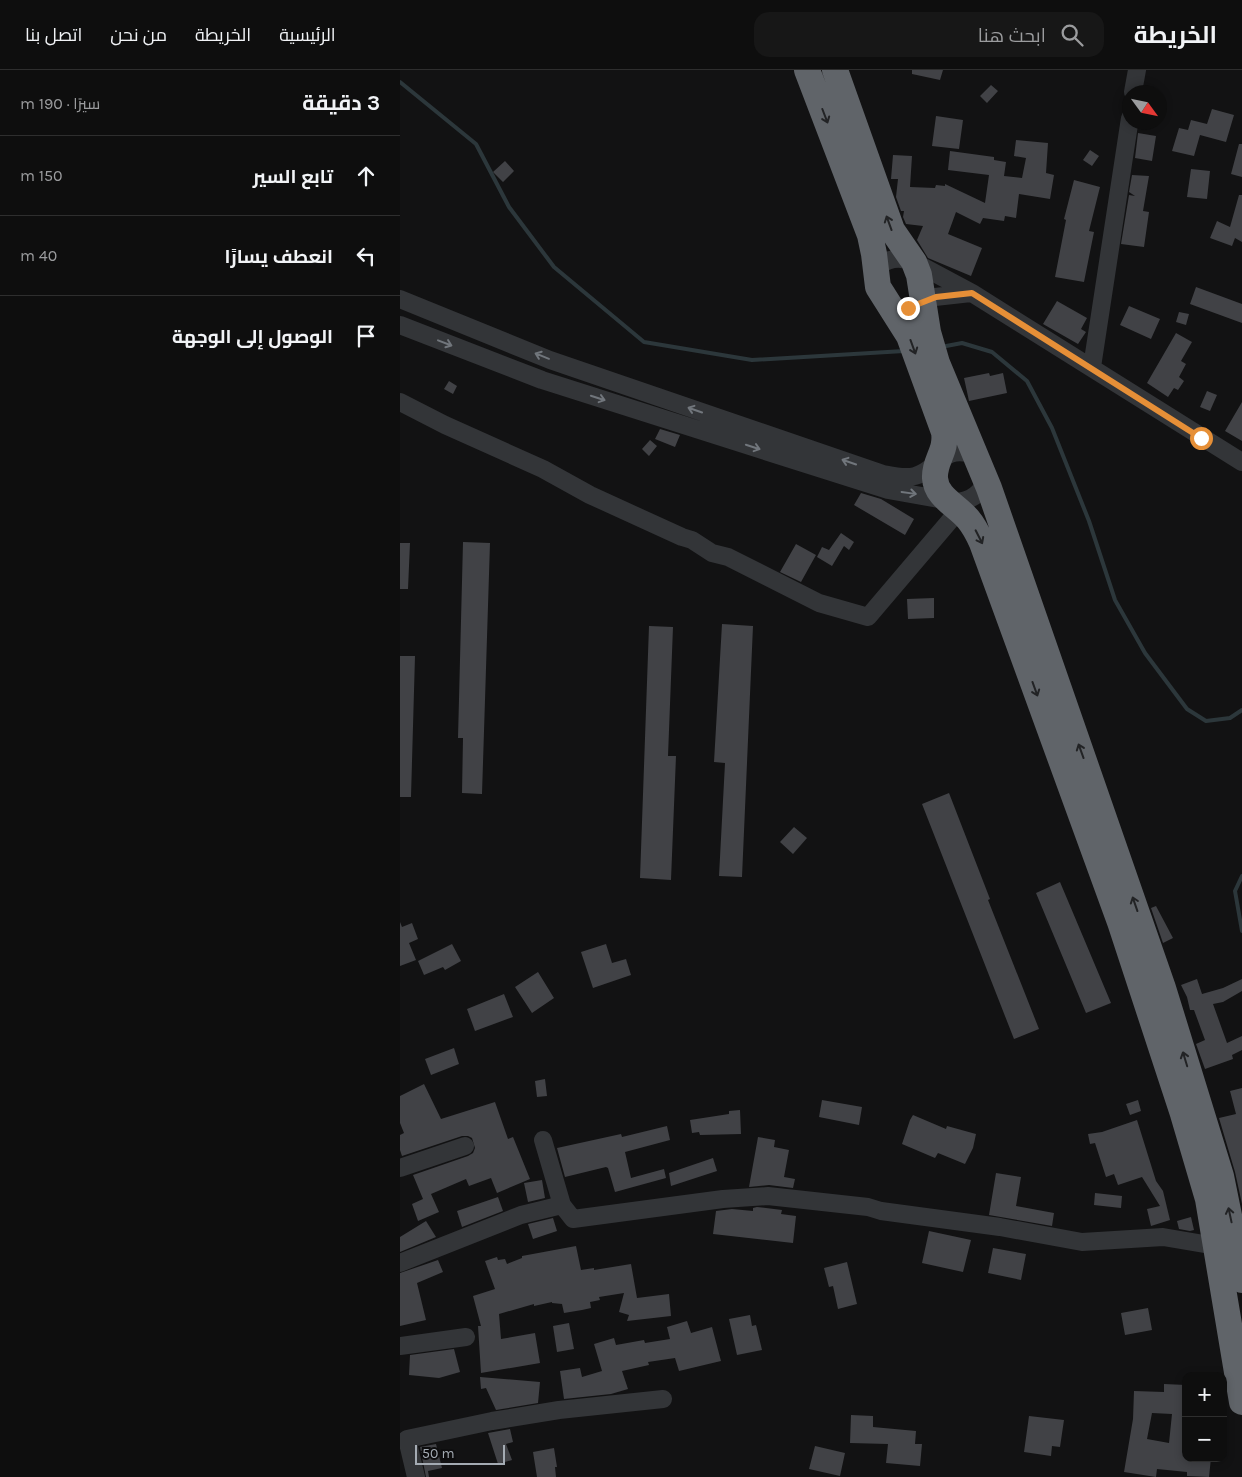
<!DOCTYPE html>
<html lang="ar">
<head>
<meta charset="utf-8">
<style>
  body { margin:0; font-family:Karla,Cairo,sans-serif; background:#171717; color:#f1f3f6; direction:rtl }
  .controls { position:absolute; right:15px; bottom:15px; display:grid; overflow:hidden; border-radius:10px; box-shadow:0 2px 8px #0003 }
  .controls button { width:45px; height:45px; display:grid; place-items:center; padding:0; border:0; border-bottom:1px solid #2e2e2e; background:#0e0e0e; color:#f1f3f6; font:25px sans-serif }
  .compass { position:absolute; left:722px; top:15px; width:45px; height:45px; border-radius:50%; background:#0e0e0e; box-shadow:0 2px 8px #0003; rotate:123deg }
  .scale { position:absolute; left:15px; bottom:12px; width:90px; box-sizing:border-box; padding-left:5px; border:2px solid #a4abb3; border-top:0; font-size:14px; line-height:18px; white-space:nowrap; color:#a4abb3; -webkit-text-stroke:4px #0d0d0e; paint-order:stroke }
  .stop { position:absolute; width:15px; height:15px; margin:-11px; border:4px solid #e68f37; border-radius:50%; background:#fff }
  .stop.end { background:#e68f37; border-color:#fff; box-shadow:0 1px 5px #0008 }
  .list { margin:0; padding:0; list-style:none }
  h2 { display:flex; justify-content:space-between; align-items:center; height:65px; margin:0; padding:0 20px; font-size:21px }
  h2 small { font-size:16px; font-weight:400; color:#9b9c9e }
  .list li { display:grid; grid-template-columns:32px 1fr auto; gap:15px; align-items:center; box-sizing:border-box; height:80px; padding:0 20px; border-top:1px solid #2e2e2e }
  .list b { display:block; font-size:19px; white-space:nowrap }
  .list em { font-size:16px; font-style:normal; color:#9b9c9e }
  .icon { flex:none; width:28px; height:28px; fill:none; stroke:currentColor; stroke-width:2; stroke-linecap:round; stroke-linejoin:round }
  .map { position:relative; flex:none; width:842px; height:1407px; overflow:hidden; direction:ltr }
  header { display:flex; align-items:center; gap:30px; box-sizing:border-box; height:70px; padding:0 25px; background:#0e0e0e; border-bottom:1px solid #2e2e2e }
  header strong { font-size:24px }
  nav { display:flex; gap:28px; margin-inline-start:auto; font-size:18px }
  .search { width:350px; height:45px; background:#171717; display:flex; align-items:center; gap:12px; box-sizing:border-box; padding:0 18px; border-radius:15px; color:#9b9c9e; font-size:19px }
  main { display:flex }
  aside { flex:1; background:#0e0e0e }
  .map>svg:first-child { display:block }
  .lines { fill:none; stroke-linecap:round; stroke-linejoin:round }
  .stream { stroke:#2c373b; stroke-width:4 }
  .building { fill:#414246; fill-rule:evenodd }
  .minor { stroke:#333538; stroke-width:18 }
  .highway { stroke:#606469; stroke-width:26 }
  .oneway { stroke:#222325 }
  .oneway2 { stroke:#71767c }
  .route { stroke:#e68f37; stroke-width:6 }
</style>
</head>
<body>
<header>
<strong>الخريطة</strong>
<div class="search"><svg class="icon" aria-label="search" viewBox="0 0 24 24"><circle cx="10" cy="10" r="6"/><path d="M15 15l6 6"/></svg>ابحث هنا</div>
<nav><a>الرئيسية</a><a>الخريطة</a><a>من نحن</a><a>اتصل بنا</a></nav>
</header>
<main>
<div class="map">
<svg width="842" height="1407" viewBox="0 0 842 1407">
  <rect width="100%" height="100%" fill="#121213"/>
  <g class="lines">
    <path class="stream" d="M0,12l76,62 33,63 45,60 90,75 108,18 152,-9
      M541,277l21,-4 30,9 35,29 25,47 37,93 26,79 30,53 42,56 19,12 24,-3 12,-8
      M842,806l-7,15 7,40"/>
  </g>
  <path class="building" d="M512,0h31l-3,10 -28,-6z
    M591,15l7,6 -11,12 -7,-7z
    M812,39l22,6 -8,27 -26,-7 -6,21 -22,-5 7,-23 9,2 3,-10 16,4z
    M536,46l27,4 -4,29 -27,-3z
    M738,63l18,3 -4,25 -17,-3z
    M616,70l32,3 -2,30 8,2 -4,24 -31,-5 -3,24 -11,-2 -1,5 -21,-3 -3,6 -24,-12 -8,22 34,14 -11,28 -43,-18 -11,-18 6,-14 -17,-2 -3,-7 1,-6h-3l-5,-14 2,-18h-7l2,-24 19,1 -2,31 25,1 1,-3 9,1v-2l40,19 4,-28 -41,-5 2,-19 44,6v3l12,2 -2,14 18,2 4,-20 -12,-2z
    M839,74h3v33l-11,-3z
    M690,80l9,6 -7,10 -9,-6z
    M105,91l9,10 -11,11 -10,-10z
    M791,99l19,2 -3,28 -20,-2z
    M732,105l17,1 -6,35 6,1 -5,35 -23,-3 8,-49 6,1 -6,-4z
    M674,110l26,7 -11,44 5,1 -10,50 -29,-5 11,-57 -2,-1z
    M839,125h3v47l-7,-4 -3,8 -22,-8 7,-17 13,6z
    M796,217l46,17v19l-52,-19z
    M657,231l30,17 -6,11 5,3 -8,12 -35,-20z
    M729,236l31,13 -9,20 -31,-14z
    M779,242l10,2 -3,11 -10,-3z
    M776,263l16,9 -11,19 5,3 -7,13 5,4 -6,9 -4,-2 -6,9 -21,-14z
    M589,303l1,3 13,-3 4,20 -38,8 -5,-23z
    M49,311l8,5 -4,8 -9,-5z
    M807,321l10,4 -7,16 -10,-4z
    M842,332v39l-17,-10z
    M260,359l20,6 -5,12 -20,-8z
    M250,370l7,6 -8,10 -7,-7z
    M461,423l20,6 33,20 -9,16 -51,-30z
    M441,463l13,9 -5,8 -5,-4 -12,20 -15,-9 5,-10 7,3z
    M63,472l27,1 -8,251 -20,-1 1,-55h-5z
    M0,473h10l-2,46h-8z
    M396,474l20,11 -15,27 -21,-10z
    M534,528v20l-26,1 -1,-20z
    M322,554l31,2 -11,251 -23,-1 6,-113 -11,-1z
    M249,556l24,1 -5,129h8l-5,124 -31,-2z
    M0,586h15l-4,141h-11z
    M549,723l41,106 -2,1 51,129 -25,10 -92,-235z
    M394,757l13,11 -14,16 -13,-12z
    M660,812l51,121 -25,10 -50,-120z
    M756,836l17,32 -10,5 -12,-35z
    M0,852l2,5 10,-4 6,16 -9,4 7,17 -16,6z
    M52,874l9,17 -16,9 -2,-3 -19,8 -6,-14z
    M206,874l6,19 14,-4 5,16 -38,13 -12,-36z
    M138,902l16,26 -22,15 -17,-26z
    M797,909l5,15 21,-6 19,-9v12l-19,11 -10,2 14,39 15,-7v14l-10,5 1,4 -28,10 -9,-25 9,-4 -11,-30h-4l-3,-13 -6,-12z
    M104,924l9,23 -38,14 -8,-22z
    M54,978l5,16 -28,11 -6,-16z
    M145,1009l2,17 -10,1 -2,-16z
    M24,1014l17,35 54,-17 13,37 5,-2 17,42 -33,14 -6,-15 -22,8 -3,-7 -35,15 8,18 -21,9 -6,-17 11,-5 -10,-24 55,-19 5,-3 2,-5 -3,-10 -4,-2h-6l-60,20 -2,-6v-15l4,-2 -4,-10v-27z
    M842,1018v116l-7,-32 -16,-54 17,-4 -6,-23z
    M422,1030l40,7 -3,18 -40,-8z
    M738,1030l3,11 -11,4 -4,-11z
    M340,1040l1,24 -41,1 -1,-3 -7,1 -2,-13 39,-6v-3z
    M513,1045l33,14 1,-3 29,8 -3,14 -8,16 -27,-11 -3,5 -33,-14 8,-24z
    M737,1050l19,61 7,10 7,29 -19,6 -4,-17 13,-3 -18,-29 -24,8 -4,-11 -8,3 -11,-34 -5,1 -2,-10 14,-2z
    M267,1056l3,14 -45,12 6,26 33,-9 2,9 -51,14 -7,-24 -2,-1 -41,10 -8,-29 64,-14 1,3z
    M358,1067l17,3 -1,7 15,3 -5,27 11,2 -2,9 -24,-3 -20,2z
    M313,1088l4,13 -46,15 -2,-13z
    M596,1103l25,4 -5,29 38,7 -2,13 -63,-11z
    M142,1110l3,18 -17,4 -4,-19z
    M695,1123l27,3 -1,12 -27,-3z
    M98,1127l5,14 -41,16 -5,-16z
    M357,1137l25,3 -1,4 15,2 -3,27 -80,-9 3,-23 16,-2 21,2v-3z
    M791,1147l3,13 -4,1 -11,-2 -2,-8z
    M153,1148l4,13 -24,8 -5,-15z
    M26,1151l10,16 -36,15v-15z
    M529,1161l42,9 -8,32 -41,-9z
    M176,1176l5,24 13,-2v2l37,-6 6,34 32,-4 2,22 -44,5 2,-6 -10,-3 5,-19 -25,4 1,3 -10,2 1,6 -9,2 -18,3 -2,-9 -10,-1v-1l-18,4v-2l-35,10 2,25 34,-6 5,30 -59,10 -3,-47h3l-8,-30 22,-7 -10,-28 12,-4 1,3 7,-1 2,5 15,-6v-2z
    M593,1178l33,6 -5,26 -33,-7z
    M38,1190l5,12 -26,11 9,37 -26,6v-53z
    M447,1192l10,42 -19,5 -5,-23 -4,1 -5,-19z
    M748,1238l4,22 -27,5 -4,-22z
    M350,1245l2,11 4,-1 6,25 -25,5 -8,-36z
    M287,1251l4,12 21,-6 9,34 -42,10 -4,-13 -27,4 1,3 -27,6 6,18 -17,5 -47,5 -4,-28 20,-3 2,9 20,-6 -8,-27 20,-6 2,7 28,-5 1,3 25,-4 -3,-12z
    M169,1253l5,26 -17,3 -4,-26z
    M54,1279l6,23 -21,6 -30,-3 1,-20z
    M80,1307l60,5 -2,21 -42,7 -10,-22 -5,1z
    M764,1314l22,1v73h25l-2,19 -22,-1v-4l-30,-3 -1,8 -32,-5 9,-53 1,-28 30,1zM752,1343l20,1 -3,29 -22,-4z
    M451,1345l22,1v11l43,4 -1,13h7l-2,22 -34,-3 2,-19 -38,-1z
    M629,1346l35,4 -4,27 -8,-1 -1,10 -27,-4z
    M110,1359l3,13 -7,2 6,16 -14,4 -10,-31z
    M36,1374l6,24 -14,3 1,6h-3l-6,-30z
    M415,1376l30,7 -5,23 -31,-7z
    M154,1378l3,19h-2l1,10h-19l-4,-25z"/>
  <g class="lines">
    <path class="minor" d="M733,22l4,-22
      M475,199c12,-11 24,-13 39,-7l58,31 270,169
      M0,229l150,61 333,114c10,2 22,5 32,2 25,-7 26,-32 60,-21
      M490,238h18l27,-11 36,-4
      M0,255l142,55 346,110 68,12c15,-1 25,-8 30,-22
      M692,297l38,-249
      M0,332l45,23 98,44 47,26 92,42 10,3 20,13 16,4 91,46 49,14 91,-107
      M143,1070l19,65 11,14 150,-20 45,-3 100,11 13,4 119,16 82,15 81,-5 53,9
      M0,1098l65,-22
      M0,1193l121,-48 41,-10
      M0,1276l66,-9
      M16,1407l-9,-38 85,-18 67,-11 104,-11"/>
    <path class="highway" d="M407,0l63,165 4,19 4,33 31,49 35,96c3,20 -10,28 -9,46 1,19 21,27 33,41 6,7 10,15 14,24l138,379 63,192 25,85 34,203
      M435,0l57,160 22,32 5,13 9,57 9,31 52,125 174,500 58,188 21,104"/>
  </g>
  <defs><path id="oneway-shaft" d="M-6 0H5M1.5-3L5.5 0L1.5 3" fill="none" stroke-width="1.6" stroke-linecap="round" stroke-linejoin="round" transform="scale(1.25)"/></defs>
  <g class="oneway">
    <use href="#oneway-shaft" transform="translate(425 46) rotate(69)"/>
    <use href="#oneway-shaft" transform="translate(489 153) rotate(-110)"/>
    <use href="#oneway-shaft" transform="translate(513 277) rotate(70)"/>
    <use href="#oneway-shaft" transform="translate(579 467) rotate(63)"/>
    <use href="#oneway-shaft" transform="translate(635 619) rotate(70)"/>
    <use href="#oneway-shaft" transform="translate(681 681) rotate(-110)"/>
    <use href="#oneway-shaft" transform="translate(735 834) rotate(-109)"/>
    <use href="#oneway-shaft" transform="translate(785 989) rotate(-107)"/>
    <use href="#oneway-shaft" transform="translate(830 1145) rotate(-102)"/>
  </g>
  <g class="oneway2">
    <use href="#oneway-shaft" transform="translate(45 273) rotate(21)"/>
    <use href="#oneway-shaft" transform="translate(142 286) rotate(-158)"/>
    <use href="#oneway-shaft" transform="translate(198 328) rotate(18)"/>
    <use href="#oneway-shaft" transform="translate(295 340) rotate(-161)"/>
    <use href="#oneway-shaft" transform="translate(353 377) rotate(18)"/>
    <use href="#oneway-shaft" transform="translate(449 392) rotate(-161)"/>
    <use href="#oneway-shaft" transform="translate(509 423) rotate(8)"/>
  </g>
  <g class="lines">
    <path class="route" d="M508,238l28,-11 36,-4 229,145"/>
  </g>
</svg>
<div class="controls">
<button>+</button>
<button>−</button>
</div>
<svg class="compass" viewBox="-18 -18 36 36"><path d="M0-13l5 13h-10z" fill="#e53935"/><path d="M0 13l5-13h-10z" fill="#9b9c9e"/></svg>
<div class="scale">50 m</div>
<div class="stop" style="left:801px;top:368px"></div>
<div class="stop end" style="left:508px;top:238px"></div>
</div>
<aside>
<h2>3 دقيقة<small>سيرًا · 190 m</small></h2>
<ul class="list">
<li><svg class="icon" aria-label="ahead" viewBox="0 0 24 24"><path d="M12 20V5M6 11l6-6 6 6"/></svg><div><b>تابع السير</b></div><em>150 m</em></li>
<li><svg class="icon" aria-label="left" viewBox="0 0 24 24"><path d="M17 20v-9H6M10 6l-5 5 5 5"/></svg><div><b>انعطف يسارًا</b></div><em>40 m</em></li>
<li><svg class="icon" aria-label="arrive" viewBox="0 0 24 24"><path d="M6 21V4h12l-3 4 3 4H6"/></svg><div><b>الوصول إلى الوجهة</b></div></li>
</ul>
</aside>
</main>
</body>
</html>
